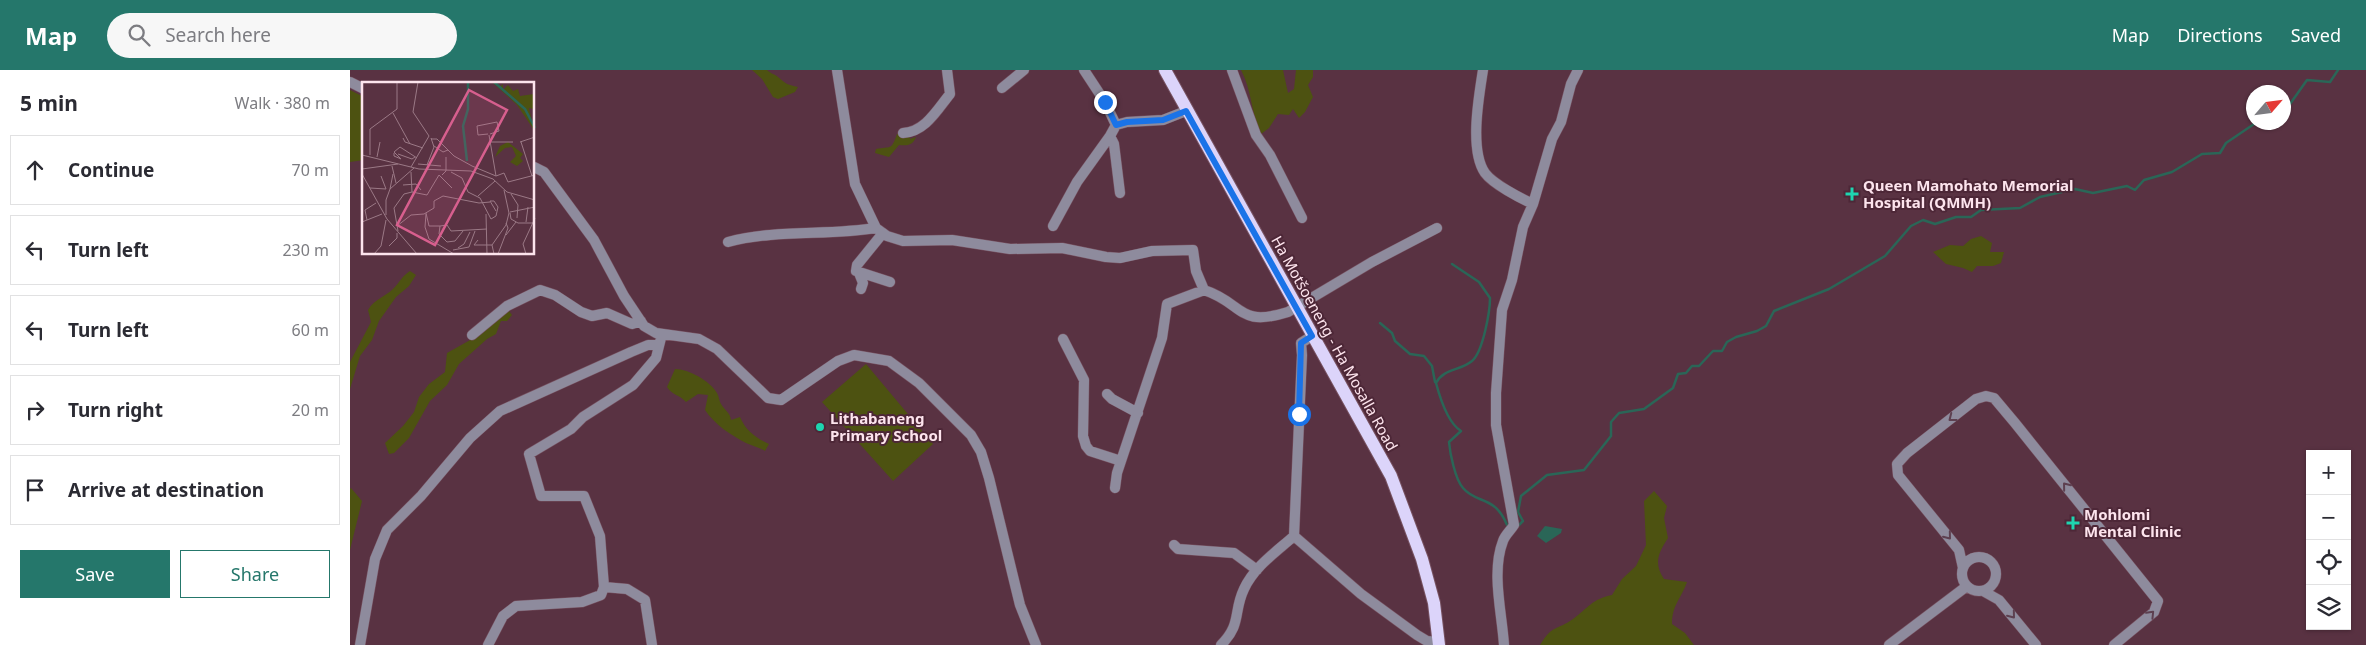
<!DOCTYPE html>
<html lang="en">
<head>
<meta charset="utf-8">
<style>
  body { margin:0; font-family:"Noto Sans",sans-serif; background:#f7f7f7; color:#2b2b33 }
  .controls { position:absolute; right:15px; bottom:15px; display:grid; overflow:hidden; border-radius:0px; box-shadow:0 1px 4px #0004 }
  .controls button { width:45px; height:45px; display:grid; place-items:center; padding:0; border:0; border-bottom:1px solid #e1e1e2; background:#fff; color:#2b2b33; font:25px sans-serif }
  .compass { position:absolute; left:1896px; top:15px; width:45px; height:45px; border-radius:50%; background:#fff; box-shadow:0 1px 4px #0004; rotate:62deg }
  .stop { position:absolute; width:15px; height:15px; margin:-11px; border:4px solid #1a73e8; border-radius:50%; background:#fff }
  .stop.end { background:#1a73e8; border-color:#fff; box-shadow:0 1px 5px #0008 }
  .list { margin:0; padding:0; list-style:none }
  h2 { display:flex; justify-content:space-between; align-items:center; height:65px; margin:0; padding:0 20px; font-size:21px }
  h2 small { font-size:16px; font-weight:400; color:#7c7c81 }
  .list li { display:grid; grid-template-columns:32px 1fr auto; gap:15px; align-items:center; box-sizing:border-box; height:70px; margin:0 10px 10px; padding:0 10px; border:1px solid #e1e1e2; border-radius:0px }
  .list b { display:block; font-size:19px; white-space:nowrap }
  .list em { font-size:16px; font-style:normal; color:#7c7c81 }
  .actions { display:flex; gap:10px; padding:15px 20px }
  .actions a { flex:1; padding:11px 0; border:1px solid #25776b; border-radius:0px; text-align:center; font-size:18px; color:#25776b }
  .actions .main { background:#25776b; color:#fff }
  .icon { flex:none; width:28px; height:28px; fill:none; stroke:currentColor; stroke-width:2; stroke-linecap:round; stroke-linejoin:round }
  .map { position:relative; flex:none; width:2016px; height:575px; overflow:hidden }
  header { display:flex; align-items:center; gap:30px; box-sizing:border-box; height:70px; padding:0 25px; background:#25776b; color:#fff }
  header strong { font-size:24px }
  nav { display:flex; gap:28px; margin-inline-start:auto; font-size:18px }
  .search { width:350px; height:45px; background:#f7f7f7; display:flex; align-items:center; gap:12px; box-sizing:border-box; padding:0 18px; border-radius:28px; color:#7c7c81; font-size:19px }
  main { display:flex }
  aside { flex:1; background:#fff }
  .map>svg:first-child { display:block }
  .green { fill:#4d5211 }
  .water { fill:#2a6657 }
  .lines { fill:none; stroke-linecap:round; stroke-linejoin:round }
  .stream { stroke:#2a6657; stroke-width:2.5 }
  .minor-casing { stroke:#775261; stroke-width:11 }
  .major-casing { stroke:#775261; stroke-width:14 }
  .minor { stroke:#8e8b9d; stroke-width:10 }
  .major { stroke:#dcd4fa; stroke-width:12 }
  .oneway { stroke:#5d4050 }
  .route { stroke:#1a73e8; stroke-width:6 }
  .poi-dot { fill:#1ed5b0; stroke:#4d2737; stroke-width:2 }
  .labels { text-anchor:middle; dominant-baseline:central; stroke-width:4; stroke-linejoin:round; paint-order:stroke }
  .poi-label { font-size:15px; font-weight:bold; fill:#fde4ed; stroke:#4d2737; text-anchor:start }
  .street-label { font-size:15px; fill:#fde4ed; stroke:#4d2737 }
  .inset-river { fill:none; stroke:#2a6657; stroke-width:2.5 }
  .inset-road { fill:none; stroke:#9b7986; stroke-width:1 }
  .view { fill:#d75f8e; fill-opacity:0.15; stroke:#d75f8e; stroke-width:2.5 }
  .inset-edge { fill:none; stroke:#fde4ed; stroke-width:2.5 }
</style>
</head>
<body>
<header>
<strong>Map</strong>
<div class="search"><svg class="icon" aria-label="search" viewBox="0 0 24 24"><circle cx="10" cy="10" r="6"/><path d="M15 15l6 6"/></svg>Search here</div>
<nav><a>Map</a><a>Directions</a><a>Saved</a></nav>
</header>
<main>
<aside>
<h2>5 min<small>Walk · 380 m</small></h2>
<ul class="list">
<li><svg class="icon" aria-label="ahead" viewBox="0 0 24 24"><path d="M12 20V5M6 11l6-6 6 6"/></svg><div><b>Continue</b></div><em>70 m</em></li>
<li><svg class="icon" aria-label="left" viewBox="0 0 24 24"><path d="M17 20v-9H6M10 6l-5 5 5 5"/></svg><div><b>Turn left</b></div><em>230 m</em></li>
<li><svg class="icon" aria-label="left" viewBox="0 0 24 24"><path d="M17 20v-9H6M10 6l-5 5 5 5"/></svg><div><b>Turn left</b></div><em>60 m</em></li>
<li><svg class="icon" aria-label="right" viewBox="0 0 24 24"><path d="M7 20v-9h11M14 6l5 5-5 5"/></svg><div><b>Turn right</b></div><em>20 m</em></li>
<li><svg class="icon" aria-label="arrive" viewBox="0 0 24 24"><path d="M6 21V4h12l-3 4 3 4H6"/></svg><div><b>Arrive at destination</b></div></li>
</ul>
<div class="actions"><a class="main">Save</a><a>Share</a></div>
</aside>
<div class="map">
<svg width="2016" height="575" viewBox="0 0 2016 575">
  <rect width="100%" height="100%" fill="#593242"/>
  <path class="green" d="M402,0h15c4,4 8,4 11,7 8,7 10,8 20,10l-3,5 -17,7 -5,-2 -11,-18z
    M891,0h42l5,23 6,-4 2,-19h17v7l-5,8 5,12 -8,15 -6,6 -6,-9 -4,6 -11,-1 -9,14 -8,6c-10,-20 -9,-44 -20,-64z
    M0,20l14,7v63l-14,2z
    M551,63l8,1 1,5 6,-2c-3,8 -8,9 -17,8l-10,12 -14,-4 1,-4c15,-3 15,2 21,-15z
    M1631,166l11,7 -2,9h14l-3,11 -8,3h-16l-5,6 -9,-4 -17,-4 -13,-12 17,-7 13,1 8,-7z
    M60,201l6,4 -7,11 -13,11 -17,24 -7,19 -12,16 -10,33v-27l21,-40 -3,-12c6,-11 17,-13 25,-21 7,-7 9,-13 17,-18z
    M151,240l8,1 3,4 -5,6h-6l-5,13 -9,5 -28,25 -12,21 -17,16 -21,37 -15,15 -5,1 -4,-11 18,-17 11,-14 5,-15 10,-13 16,-12 2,-19 25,-14z
    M516,294l67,80 -40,37 -71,-79z
    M325,299c14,0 35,12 42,24 2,3 2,8 4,11 4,7 9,8 10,16l9,-3c6,14 16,21 29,27l-4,7c-6,-4 -13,-5 -19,-8 -15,-8 -31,-18 -41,-33l3,-15 -10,-1 -12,8c-6,-7 -14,-7 -19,-15z
    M1,418l11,13 -12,49v-61z
    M1304,421l13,15 -3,12 4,20c-9,14 -15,25 -4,41l23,3c-6,17 -15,23 -15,42l13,9 9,12h-154c13,-21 16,-14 33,-26 15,-11 19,-20 39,-24l10,-16 14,-13 10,-21 -2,-44z"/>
  <path class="water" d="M1195,456l17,3 -1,4 -15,10 -9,-7z"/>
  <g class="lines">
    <path class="stream" d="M1934,37l6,-3 17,-24 23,2 8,-12
      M1102,194l27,18 11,16c0,13 -7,54 -18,63 -12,10 -28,7 -36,22 4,15 12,40 25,48l-12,11c1,11 6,37 14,46 13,16 32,7 44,37h4
      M1030,253l12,10 3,8 15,13 14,2 8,10 3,16
      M1166,455h3l4,-4 -5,-9 3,-16 26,-21 37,-5 27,-34v-14l8,-9 25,-4 29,-21 5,-14 8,-1 6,-7h7l14,-15h9l5,-9 9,-5 21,-6 9,-5 8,-15 55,-22 56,-33 26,-30 12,-6 12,4 21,-7h15l10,-7 39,-2 20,-11 35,-8 18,4 34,-7 8,4 9,-10 28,-8 30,-18 18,-1 6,-10 31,-21"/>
    <g class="minor-casing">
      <path id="minor" d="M487,0l18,114 21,44 11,8 16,5 49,-1 58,9 52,-1 44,9 14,1 32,-7 41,-1 3,21 8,19 -37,14 -5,34 -45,135 -2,15
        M734,0l21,32 11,23
        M882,0l24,65 14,20 32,63
        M1133,0c-4,26 -14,80 2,103 8,11 35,25 48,31
        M0,12l14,7
        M652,18l22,-18
        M553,63c22,-1 34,-23 47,-39l-3,-24
        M760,66l4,8 6,49
        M184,97l10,5 50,68 30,56 20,30 12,7 43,6 18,10 51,49 13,2 57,-39 16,-6 35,6 30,22 52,52 10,17 8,26 31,127 16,40
        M703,156l24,-44 33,-46 6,-11 11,-3 36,-2 23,-9
        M533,163l-26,32 -1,6 34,11
        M378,172c49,-13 99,-6 148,-14
        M509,203l4,10 -2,6
        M854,220c40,13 33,38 84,22l84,-50 65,-34
        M122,265l35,-29 33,-16 15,5 26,17 11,4 15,-3 25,11 9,-3
        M713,269l21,41 -1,56 3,10 4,5 31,10
        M757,324l5,5 26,14
        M944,466l67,58 56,41 10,6 12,1
        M824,475l4,4 56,4 23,17
        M1612 504a17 17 0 1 1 34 0a17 17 0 1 1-34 0Z
        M1613,498l-4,-18 -61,-75 -1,-11 10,-11 69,-54 10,-3 8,2 21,25 143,178 -4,11 -40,33
        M254,517l23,2 18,11 7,45
        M1633,521l16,9 37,45
        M10,575l15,-86 12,-29 34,-34 49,-58 30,-27 131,-59 17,-7h11
        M138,575l15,-29 13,-10 66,-4 19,-7 3,-8 -4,-51 -16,-40h-43l-12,-42 42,-25 12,-12 50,-32 23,-27 6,-24
        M871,575c21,-21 12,-33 23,-56 10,-22 32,-37 50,-53l8,-181 -1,-12 11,-7
        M1154,575c-2,-32 -13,-73 -1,-104 2,-6 8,-11 11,-16l-18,-100v-32l6,-83 10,-30 11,-53 10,-23 19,-65 9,-17 10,-38 7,-14
        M1539,575l78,-59"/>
    </g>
    <g class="major-casing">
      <path id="major" d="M815,0l226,406 31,83 12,44 5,42"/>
    </g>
    <use href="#minor" class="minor"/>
    <use href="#major" class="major"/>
  </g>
  <defs><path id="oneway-chevron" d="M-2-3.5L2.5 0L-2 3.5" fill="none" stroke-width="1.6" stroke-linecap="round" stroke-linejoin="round" transform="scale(1.25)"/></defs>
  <g class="oneway">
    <use href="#oneway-chevron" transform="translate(1602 348) rotate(142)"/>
    <use href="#oneway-chevron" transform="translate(1716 416) rotate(-129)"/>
    <use href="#oneway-chevron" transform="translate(1598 466) rotate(51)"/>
    <use href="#oneway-chevron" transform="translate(1801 544) rotate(-46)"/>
    <use href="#oneway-chevron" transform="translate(1662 545) rotate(51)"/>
  </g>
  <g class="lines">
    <path class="route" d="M755,32l11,23 11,-3 36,-2 23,-9 126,225 -11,7 -2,71"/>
  </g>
  <g class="poi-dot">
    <path d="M1499.5 116.5h5v5h5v5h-5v5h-5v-5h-5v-5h5z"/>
    <circle cx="470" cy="357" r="5"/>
    <path d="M1720.5 445.5h5v5h5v5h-5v5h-5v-5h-5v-5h5z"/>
  </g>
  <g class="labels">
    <g class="poi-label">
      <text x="1513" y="115">Queen Mamohato Memorial<tspan x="1513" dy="17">Hospital (QMMH)</tspan></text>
      <text x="480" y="348">Lithabaneng<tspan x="480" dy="17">Primary School</tspan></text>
      <text x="1734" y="444">Mohlomi<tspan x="1734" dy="17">Mental Clinic</tspan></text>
    </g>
    <g class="street-label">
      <text transform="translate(985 273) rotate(61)">Ha Motšoeneng - Ha Mosalla Road</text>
    </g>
  </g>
  <g transform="translate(12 12)">
    <rect width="172" height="172" fill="#593242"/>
    <path d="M130,0l9,4 2,-2v6l5,-5 5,6 5,-2 2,7 14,-2v15l-5,-1 5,22 -17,-25zM146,60l15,12 -3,4 3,3 -6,5 -7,-4 6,-6 -4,-9 -7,1 -10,9 5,-11z" fill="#4d5211"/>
    <path class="inset-river" d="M132,0l31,27 10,19M105,79l-4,-35 5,-17v-27"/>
    <path class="inset-road" d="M31,31l17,31M126,52l-10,1 -1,-9 20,-4 2,9 -9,3M127,53l7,41M41,56l2,4 18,6M69,57h6l17,17 18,10 24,10 8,-3 4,9 27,-7M128,60h23M158,60l15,-5M159,60l11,34M72,64l9,6 5,-2M32,71v3l7,3 -7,-7 6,-5 17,11M36,72l14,5 3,-2M0,73l57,14 52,2 22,8 14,13 28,8M8,73v-26l27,-20v-27M15,75l3,-15M56,82l23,2M65,83l7,-18 -3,-9M30,84l4,17M49,85l18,-31 -16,-24 5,-30M0,87l36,-5M49,90l1,20M89,90l11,6 6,14 12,6 11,21 5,-3 2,-9 -4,-6h-4l6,10M0,92l25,45 30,35M80,93l4,-4v-14M41,103l13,-1 5,6M8,106l16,1 -5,-13M28,107l3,-15M149,112l7,11 -1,13M116,114l17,-15M148,130l25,-5M64,131l3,13h11l-1,8 8,8 8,-1 8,-10M148,131l1,6 7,4h15M64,132l-1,13 4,12 25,15M124,132l1,40M24,133v-15l4,-11 24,-21M5,138l15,-6M0,140l5,-2 -2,-10 11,-7M164,140l2,-15M35,144l14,-11 13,-1 10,-6v-7l9,-5 36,7 11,-1M78,144l7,-1 4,6 36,-2M36,149l-4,-23 10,-14 8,-2 15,3 12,-20 13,13M144,153l10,-13M116,158l-4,5h18M27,164l8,-8v-5M96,166l6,-4 6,-12M91,168l16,-3 6,-16M12,172l7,-8 5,-26M132,172l-2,-9 14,-20 3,-12 -5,-23M136,172l10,-26 -2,-5M164,172l-3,-10 12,-26"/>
    <path class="view" d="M107,8l38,20 -72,135 -38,-20z"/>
    <rect width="172" height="172" class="inset-edge"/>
  </g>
</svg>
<div class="controls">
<button>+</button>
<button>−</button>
<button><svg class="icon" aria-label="locate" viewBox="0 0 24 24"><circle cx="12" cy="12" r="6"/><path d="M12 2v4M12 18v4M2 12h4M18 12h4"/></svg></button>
<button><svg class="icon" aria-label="layers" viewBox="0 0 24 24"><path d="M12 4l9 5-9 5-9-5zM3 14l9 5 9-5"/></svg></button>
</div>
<svg class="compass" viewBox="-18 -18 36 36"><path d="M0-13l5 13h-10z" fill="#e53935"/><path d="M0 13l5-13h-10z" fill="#7c7c81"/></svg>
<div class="stop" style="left:949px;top:344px"></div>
<div class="stop end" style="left:755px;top:32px"></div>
</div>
</main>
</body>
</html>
